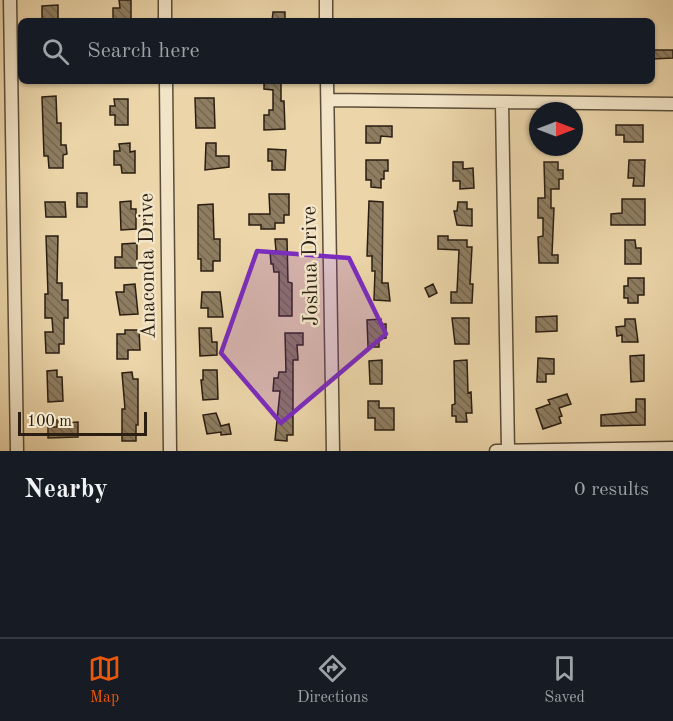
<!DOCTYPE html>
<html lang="en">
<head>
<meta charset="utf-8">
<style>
  body { margin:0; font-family:"Old Standard TT",serif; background:#242831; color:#f1f3f6 }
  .compass { position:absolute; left:529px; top:102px; width:54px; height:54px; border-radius:50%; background:#171b24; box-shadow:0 2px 4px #0004; rotate:90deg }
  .scale { position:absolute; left:18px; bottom:15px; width:129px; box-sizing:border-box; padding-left:6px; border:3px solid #2a1e12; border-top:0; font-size:16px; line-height:21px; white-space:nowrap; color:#2a1e12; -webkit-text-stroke:4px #f2e4c7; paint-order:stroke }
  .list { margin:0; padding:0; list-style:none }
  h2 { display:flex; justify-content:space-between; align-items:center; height:78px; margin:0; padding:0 24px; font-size:26px }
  h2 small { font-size:20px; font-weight:400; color:#9ea1a6 }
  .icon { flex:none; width:33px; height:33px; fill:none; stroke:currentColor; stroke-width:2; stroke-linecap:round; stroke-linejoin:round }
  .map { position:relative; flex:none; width:673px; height:451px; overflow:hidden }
  .search { position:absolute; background:#171b24; box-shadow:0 2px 4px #0004; left:18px; right:18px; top:18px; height:66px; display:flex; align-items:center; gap:15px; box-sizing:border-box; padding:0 21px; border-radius:9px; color:#9ea1a6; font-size:22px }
  .sheet { height:186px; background:#171b24 }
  nav { display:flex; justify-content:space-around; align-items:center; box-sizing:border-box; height:84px; border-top:2px solid #363941; background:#171b24; font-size:16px; color:#9ea1a6 }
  nav a { display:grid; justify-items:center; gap:3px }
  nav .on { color:#ea580c }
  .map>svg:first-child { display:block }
  .building { fill:url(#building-back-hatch); stroke:#2a1e12; stroke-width:1.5 }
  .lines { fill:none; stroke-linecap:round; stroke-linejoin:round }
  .minor-casing { stroke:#5a4c38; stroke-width:15 }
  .minor { stroke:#f2e4c7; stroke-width:12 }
  .marked { fill:#7b2cbf; fill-opacity:0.2; stroke:#7b2cbf; stroke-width:4.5; stroke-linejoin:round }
  .labels { text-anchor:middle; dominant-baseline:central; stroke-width:5; stroke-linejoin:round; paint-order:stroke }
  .street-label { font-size:21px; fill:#2a1e12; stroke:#f2e4c7 }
</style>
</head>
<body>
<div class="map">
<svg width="673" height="451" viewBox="0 0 673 451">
  <defs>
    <pattern id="building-back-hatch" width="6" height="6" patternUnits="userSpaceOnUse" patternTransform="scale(1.5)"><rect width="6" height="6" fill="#8e7d61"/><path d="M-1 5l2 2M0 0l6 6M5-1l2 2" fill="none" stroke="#74664f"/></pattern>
  </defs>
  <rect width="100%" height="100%" fill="#ebd5a9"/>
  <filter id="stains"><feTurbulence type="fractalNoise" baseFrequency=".00333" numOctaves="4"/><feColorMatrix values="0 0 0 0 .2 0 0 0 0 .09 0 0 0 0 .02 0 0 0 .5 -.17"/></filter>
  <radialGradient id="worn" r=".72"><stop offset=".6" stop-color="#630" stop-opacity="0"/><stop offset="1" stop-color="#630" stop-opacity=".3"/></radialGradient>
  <path class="building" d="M119,0h12v21l-18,-1v-12h7z
    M58,5v16h-16v-15z
    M273,12h12v9h-13z
    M652,50h21v8l-21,1z
    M264,81h17v20h3l1,28 -21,1v-15h5v-5h4v-20l-9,-1z
    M56,96l1,27h4v22h5l1,9 -4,1v13h-14l-1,-12h-4l-2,-59z
    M195,98h19l1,30h-19z
    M114,99h14v26h-13v-10h-5v-9h5z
    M616,125h27v17h-19v-7h-8z
    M366,126h26v11l-11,-1 -1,7h-14z
    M130,143v9l5,-1v22h-13l-1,-8h-7v-14h6l-1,-7z
    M206,143h10v13h13v11l-24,3z
    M268,149l18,1 -1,20h-13v-9h-4z
    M366,160h22v11h-4v8h-3v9l-10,-1v-7h-5z
    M629,160h16l-1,26h-11l1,-8h-6z
    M453,162h10v7l10,-1 1,20 -14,1v-8h-7z
    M544,162h14v8h5v9h-4v10h-8v19h3l-2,47h6v8h-19l-1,-26 5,-1v-18h-5v-20h7z
    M77,193h10v14h-10z
    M269,194h20v21h-5v8h-9v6h-14v-4h-12v-11h21z
    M622,199h23v26h-34v-11l11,-1z
    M131,201v8h5v20l-15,1 -1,-28z
    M369,201l14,1 -1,81h6l2,18 -16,-1 1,-29h-3v-15h-5z
    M45,202h20l1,15h-20z
    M458,202h9v7h5v17l-15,-1 -3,-14h3z
    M213,204l1,35h6v22h-7v10h-12v-12h-3v-54z
    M46,236h12l-1,47h5v17h6v18h-4v26h-5v9h-13l-1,-21h8l-1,-14h-7v-24h3z
    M438,236h10v4h19v7h5l-2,37h3l-1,19h-21v-11h6l2,-42 -21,-1z
    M275,239h12l1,43 4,1v33h-13v-44h-5l-1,-8h-2l-1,-13h6z
    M625,240h10l1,8h5v16h-16z
    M137,243v25h-22v-11h7v-13z
    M628,278h16v17h-6v8h-10v-5h-4v-12h4z
    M135,284l3,30 -18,1 -4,-23h8v-7z
    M433,284l4,9 -8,4 -4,-9z
    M202,292h18l3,25h-15v-9h-7z
    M557,316v15l-21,1v-15z
    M452,318h17v26h-14z
    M381,319v5h5v14l-7,1v8h-11l-1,-27z
    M625,319h10l3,23h-16v-7l-5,1 -1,-9 9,-1z
    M199,328h12l1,14h5v13l-17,1z
    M125,330h14l1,20h-12v9h-11v-25h8z
    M285,333h18v12h-6l1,15h-5v75h-6v6l-12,-1 5,-49h-7l1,-13h4l1,-6h7z
    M644,355v26l-13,1 -1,-26z
    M538,358l16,1v15h-8v8h-9z
    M382,360v24h-12l-1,-23z
    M467,360l1,33 3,-1 1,21h-6l1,9h-11v-6h-4v-11l3,-1 -1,-43z
    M57,370v7h5l1,24 -15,1 -1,-31z
    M203,370h14l1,29 -15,1 -2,-20h2z
    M132,372l1,7h5v46h-2v16h-14v-32h3l-3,-36z
    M567,394l4,10 -12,4 3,8 -3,1 2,6 -18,6 -7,-20 14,-5 -2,-4z
    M636,399h9v26l-44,1v-11l35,-3z
    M368,401h11v7h15v22h-19v-12h-7z
    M216,413l5,13 8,-2 2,10 -10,1v-3l-14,2 -4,-19z
    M57,420h6l1,3 14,-1v15l-30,1v-11h9z"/>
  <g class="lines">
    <g class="minor-casing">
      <path id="minor" d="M10,0l7,451
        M165,0v21
        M326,0v21
        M166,81l4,370
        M327,81l6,370
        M328,100l345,4
        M502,103l6,347
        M496,451l177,-3"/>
    </g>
    <use href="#minor" class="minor"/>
  </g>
  <path class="marked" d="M257,251l92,7 37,76 -105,89 -60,-70z"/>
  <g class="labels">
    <g class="street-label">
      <text transform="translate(148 266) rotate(-91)">Anaconda Drive</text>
      <text transform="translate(311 266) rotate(-91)">Joshua Drive</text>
    </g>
  </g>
  <rect width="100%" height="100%" filter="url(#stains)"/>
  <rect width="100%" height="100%" fill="url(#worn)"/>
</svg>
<svg class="compass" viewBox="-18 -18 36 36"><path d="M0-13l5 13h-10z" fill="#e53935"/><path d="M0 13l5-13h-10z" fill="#9ea1a6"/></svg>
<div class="scale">100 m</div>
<div class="search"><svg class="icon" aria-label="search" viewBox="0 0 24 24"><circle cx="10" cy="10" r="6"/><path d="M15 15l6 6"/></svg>Search here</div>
</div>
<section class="sheet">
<h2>Nearby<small>0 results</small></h2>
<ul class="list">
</ul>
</section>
<nav>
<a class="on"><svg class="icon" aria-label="map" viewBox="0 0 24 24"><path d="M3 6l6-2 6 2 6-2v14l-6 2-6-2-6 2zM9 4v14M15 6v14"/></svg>Map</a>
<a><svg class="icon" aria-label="directions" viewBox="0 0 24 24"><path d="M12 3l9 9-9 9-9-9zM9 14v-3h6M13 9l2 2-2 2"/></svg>Directions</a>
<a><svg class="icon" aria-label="saved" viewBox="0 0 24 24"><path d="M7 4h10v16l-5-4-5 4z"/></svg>Saved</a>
</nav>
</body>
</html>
